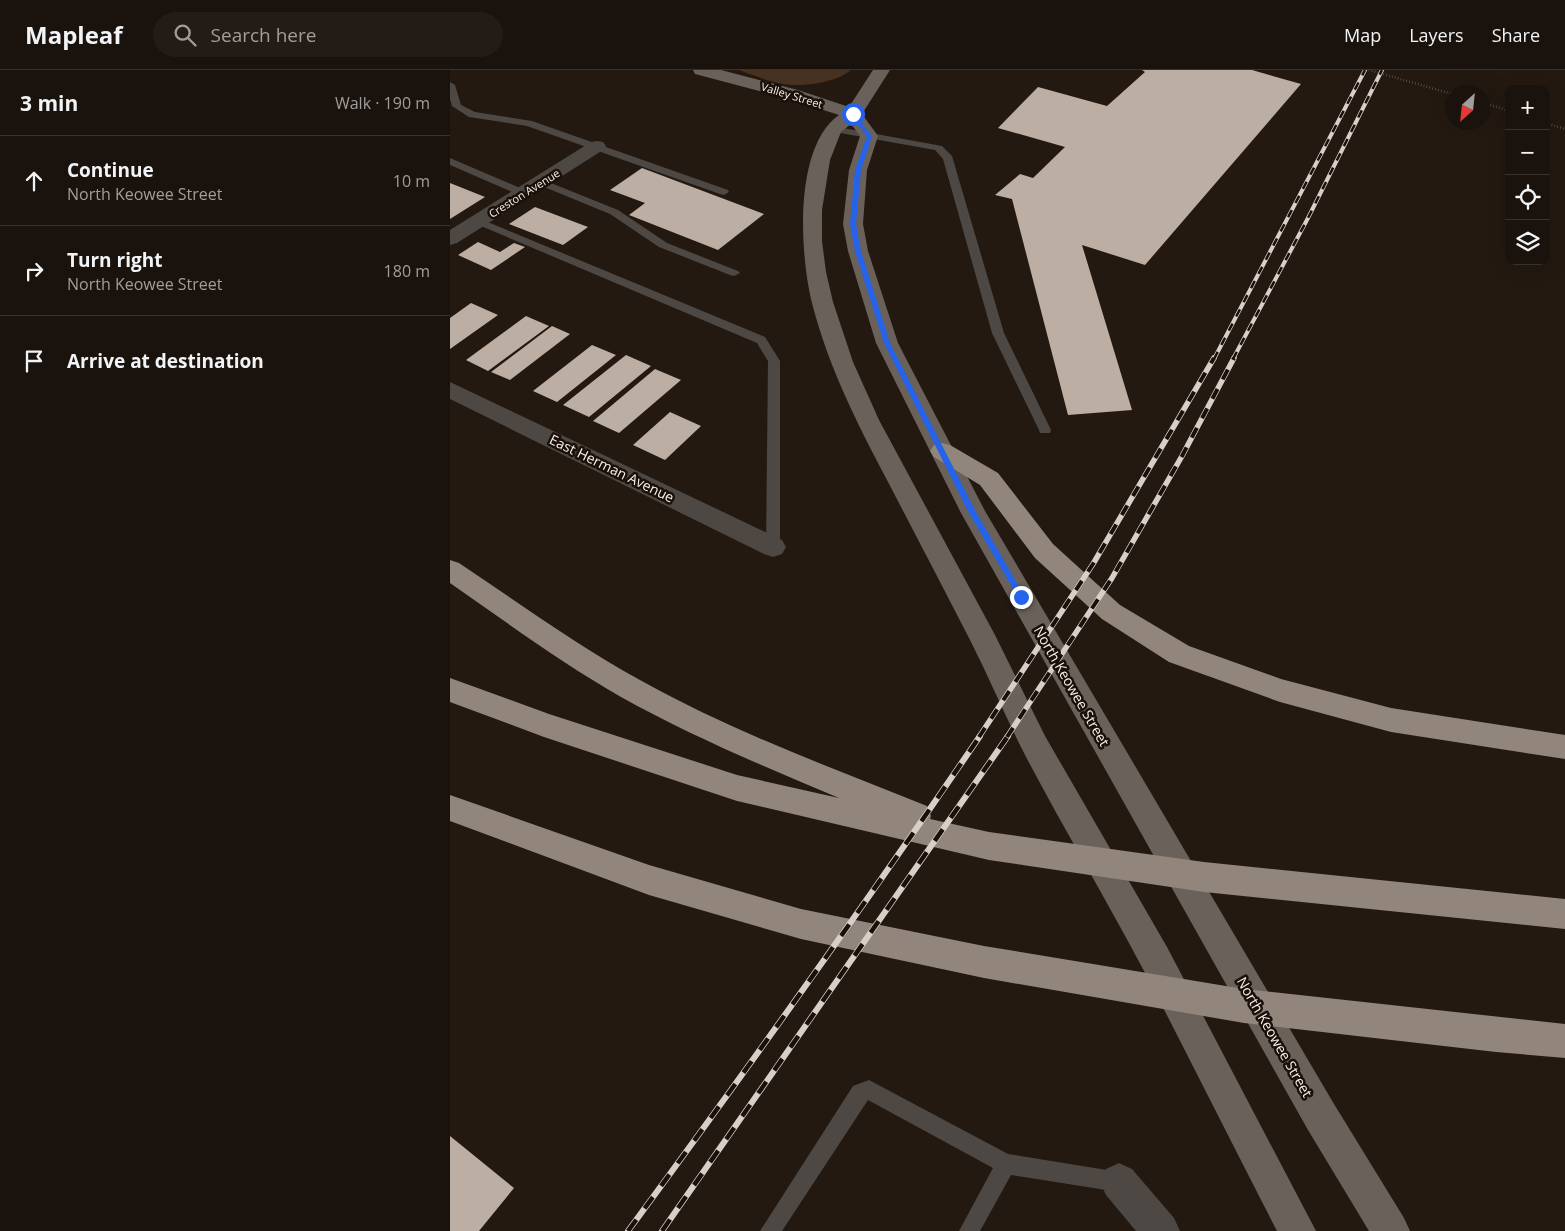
<!DOCTYPE html>
<html lang="en">
<head>
<meta charset="utf-8">
<style>
  body { margin:0; font-family:"Open Sans",sans-serif; background:#231c16; color:#f1f3f6 }
  .controls { position:absolute; right:15px; top:15px; display:grid; overflow:hidden; border-radius:10px; box-shadow:0 5px 20px #0002 }
  .controls button { width:45px; height:45px; display:grid; place-items:center; padding:0; border:0; border-bottom:1px solid #38322e; background:#1a130d; color:#f1f3f6; font:25px sans-serif }
  .compass { position:absolute; left:995px; top:15px; width:45px; height:45px; border-radius:50%; background:#1a130d; box-shadow:0 5px 20px #0002; rotate:207deg }
  .stop { position:absolute; width:15px; height:15px; margin:-11px; border:4px solid #2563eb; border-radius:50%; background:#fff }
  .stop.end { background:#2563eb; border-color:#fff; box-shadow:0 1px 5px #0008 }
  .list { margin:0; padding:0; list-style:none }
  h2 { display:flex; justify-content:space-between; align-items:center; height:65px; margin:0; padding:0 20px; font-size:21px }
  h2 small { font-size:16px; font-weight:400; color:#9f9e9d }
  .list li { display:grid; grid-template-columns:32px 1fr auto; gap:15px; align-items:center; box-sizing:border-box; height:90px; padding:0 20px; border-top:1px solid #38322e }
  .list b { display:block; font-size:19px; white-space:nowrap }
  .list p { margin:0; font-size:16px; white-space:nowrap; color:#9f9e9d }
  .list em { font-size:16px; font-style:normal; color:#9f9e9d }
  .icon { flex:none; width:28px; height:28px; fill:none; stroke:currentColor; stroke-width:2; stroke-linecap:round; stroke-linejoin:round }
  .map { position:relative; flex:none; width:1115px; height:1161px; overflow:hidden }
  header { display:flex; align-items:center; gap:30px; box-sizing:border-box; height:70px; padding:0 25px; background:#1a130d; border-bottom:1px solid #38322e }
  header strong { font-size:24px }
  nav { display:flex; gap:28px; margin-inline-start:auto; font-size:18px }
  .search { width:350px; height:45px; background:#231c16; display:flex; align-items:center; gap:12px; box-sizing:border-box; padding:0 18px; border-radius:28px; color:#9f9e9d; font-size:19px }
  main { display:flex }
  aside { flex:1; background:#1a130d }
  .map>svg:first-child { display:block }
  .green { fill:#473120 }
  .building { fill:#bcaea3 }
  .lines { fill:none; stroke-linecap:round; stroke-linejoin:round }
  .path { stroke:#7a716a; stroke-width:2.5; stroke-dasharray:0.5 2.5; stroke-linecap:butt }
  .lane { fill:#4d4844; fill-rule:evenodd }
  .street { fill:#4d4844; fill-rule:evenodd }
  .secondary { fill:#69615a; fill-rule:evenodd }
  .highway { fill:#92857b; fill-rule:evenodd }
  .rail-far2-casing { stroke:#d7cfc9; stroke-width:4 }
  .rail-far1-casing { stroke:#d7cfc9; stroke-width:5.5 }
  .rail-casing { stroke:#d7cfc9; stroke-width:6 }
  .rail-far2 { stroke:#1a1009; stroke-width:2.5; stroke-dasharray:8; stroke-linecap:butt }
  .rail-far1 { stroke:#1a1009; stroke-width:4; stroke-dasharray:11; stroke-linecap:butt }
  .rail { stroke:#1a1009; stroke-width:4.5; stroke-dasharray:14; stroke-linecap:butt }
  .route { fill:#2563eb }
  .labels { text-anchor:middle; dominant-baseline:central; stroke-width:5; stroke-linejoin:round; paint-order:stroke }
  .far-street-label { font-size:11px; fill:#f7efea; stroke:#1a1009 }
  .street-label { font-size:14px; fill:#f7efea; stroke:#1a1009 }
</style>
</head>
<body>
<header>
<strong>Mapleaf</strong>
<div class="search"><svg class="icon" aria-label="search" viewBox="0 0 24 24"><circle cx="10" cy="10" r="6"/><path d="M15 15l6 6"/></svg>Search here</div>
<nav><a>Map</a><a>Layers</a><a>Share</a></nav>
</header>
<main>
<aside>
<h2>3 min<small>Walk · 190 m</small></h2>
<ul class="list">
<li><svg class="icon" aria-label="ahead" viewBox="0 0 24 24"><path d="M12 20V5M6 11l6-6 6 6"/></svg><div><b>Continue</b><p>North Keowee Street</p></div><em>10 m</em></li>
<li><svg class="icon" aria-label="right" viewBox="0 0 24 24"><path d="M7 20v-9h11M14 6l5 5-5 5"/></svg><div><b>Turn right</b><p>North Keowee Street</p></div><em>180 m</em></li>
<li><svg class="icon" aria-label="arrive" viewBox="0 0 24 24"><path d="M6 21V4h12l-3 4 3 4H6"/></svg><div><b>Arrive at destination</b></div></li>
</ul>
</aside>
<div class="map">
<svg width="1115" height="1161" viewBox="0 0 1115 1161">
  <rect width="100%" height="100%" fill="#231911"/>
  <path class="green" d="M289,0h112c-15,13 -48,17 -67,14 -15,-2 -31,-9 -45,-14z"/>
  <path class="building" d="M692,0h110l49,14 -156,181 -63,-20 50,165 -64,5 -56,-216 -17,-4 25,-21 13,4 32,-31 -67,-19 40,-41 69,19 38,-34z
    M192,98l122,46 -46,36 -89,-35 16,-12 -35,-13z
    M0,113l35,14 -35,22z
    M85,137l53,20 -25,18 -54,-21z
    M28,172l22,10 14,-9 11,4 -34,23 -33,-15z
    M21,233l27,12 -48,34v-31z
    M76,246l23,10 -61,45 -22,-11z
    M102,256l18,8 -60,46 -19,-8z
    M142,275l24,10 -59,47 -24,-11z
    M176,285l25,11 -62,51 -26,-12z
    M205,299l26,11 -62,53 -26,-12z
    M220,342l31,14 -36,34 -32,-15z
    M0,1066l64,52 -35,43h-29z"/>
  <g class="lines">
    <path class="path" d="M919,0l83,24
      M1032,32l27,9
      M1096,53l19,6"/>
    <path class="lane" d="M0,12l5,3 6,20 14,7 57,9 196,69 1,2 -5,3 -4,-1 -193,-68 -58,-9 -17,-11 -2,-7z
      M382,56l110,20 10,10 52,177 47,97 -1,3h-10l-1,-3 -47,-97 -49,-174 -8,-9 -106,-19v-4z
      M0,88l77,33 1,2 -5,3 -4,-1 -69,-30z
      M91,109l77,31 49,33 71,28 2,2 -6,3 -4,-1 -71,-28 -49,-33 -73,-30 -1,-2z
      M28,148l287,119 15,24v186l-2,4 -5,1 -5,-1 -2,-4 2,-186 -11,-18 -283,-120 -1,-2z
      M419,1010l139,74 111,18 7,3 3,7 -3,7 -7,3 -108,-17 -31,56h-21l34,-63 -125,-68 -86,131h-22l93,-145z"/>
    <path class="street" d="M147,71l6,1 3,4 -3,4 -146,93 -7,2v-15l141,-88z
      M0,312l332,158 4,7 -4,7 -9,3 -9,-3 -314,-155z
      M669,1093l13,6 42,49 6,13h-44l-30,-36 -6,-13 6,-13z"/>
    <path class="secondary" d="M243,0h28l77,20 51,17 24,-37h17l-28,44 16,22 -11,34 -4,54 5,27 30,92 87,168 349,593 70,114 6,13h-41l-61,-101 -347,-617 -85,-170 -28,-92 -5,-27 6,-54 11,-34 -9,-12 -10,8 -11,28 -8,50v31l4,31 7,30 20,60 26,58 116,215 50,101 122,211 149,284h-39c-45,-87 -88,-174 -133,-260 -39,-74 -82,-145 -120,-218 -19,-37 -35,-76 -54,-113 -27,-53 -55,-106 -83,-160 -30,-57 -59,-114 -75,-177 -12,-48 -19,-156 27,-188l-53,-17 -91,-24z"/>
    <path class="highway" d="M492,373l8,2 48,28 55,71 67,61 69,41 92,33 110,29 174,27v24l-174,-27 -111,-30 -111,-40 -67,-43 -67,-61 -55,-73 -46,-28 -4,-6 4,-6z
      M0,490l9,3c60,40 118,82 181,117 91,51 190,87 287,126l4,10 -1,3 59,13 215,30 361,37v30l-361,-37 -215,-32 -252,-59 -193,-64 -94,-35v-24l99,36 188,61 102,23c-74,-31 -148,-62 -218,-101 -59,-34 -115,-75 -171,-114z
      M0,725l199,70 152,44 183,37 260,43 321,35v34l-69,-6 -252,-29 -260,-45 -183,-39 -152,-44 -199,-74z"/>
    <g class="rail-far2-casing">
      <path id="rail-far2" d="M764,289l151,-289
        M783,289l75,-141 74,-148"/>
    </g>
    <g class="rail-far1-casing">
      <path id="rail-far1" d="M529,667l114,-173 121,-206
        M557,667l105,-159 70,-122 52,-98"/>
    </g>
    <g class="rail-casing">
      <path id="rail" d="M178,1161c120,-163 238,-328 352,-495
        M212,1161l346,-495"/>
    </g>
    <use href="#rail-far2" class="rail-far2"/>
    <use href="#rail-far1" class="rail-far1"/>
    <use href="#rail" class="rail"/>
  </g>
  <path class="route" d="M403,42l19,24 -11,34 -5,54 5,27 29,92 86,169 48,83v4h-5l-50,-86 -85,-170 -29,-92 -5,-27 5,-54 12,-34 -17,-22z"/>
  <g class="labels">
    <g class="far-street-label">
      <text transform="translate(342 25) rotate(17)">Valley Street</text>
      <text transform="translate(74 123) rotate(-32)">Creston Avenue</text>
    </g>
    <g class="street-label">
      <text transform="translate(162 398) rotate(26)">East Herman Avenue</text>
      <text transform="translate(622 616) rotate(60)">North Keowee Street</text>
      <text transform="translate(825 967) rotate(60)">North Keowee Street</text>
    </g>
  </g>
</svg>
<div class="controls">
<button>+</button>
<button>−</button>
<button><svg class="icon" aria-label="locate" viewBox="0 0 24 24"><circle cx="12" cy="12" r="6"/><path d="M12 2v4M12 18v4M2 12h4M18 12h4"/></svg></button>
<button><svg class="icon" aria-label="layers" viewBox="0 0 24 24"><path d="M12 4l9 5-9 5-9-5zM3 14l9 5 9-5"/></svg></button>
</div>
<svg class="compass" viewBox="-18 -18 36 36"><path d="M0-13l5 13h-10z" fill="#e53935"/><path d="M0 13l5-13h-10z" fill="#9f9e9d"/></svg>
<div class="stop" style="left:403px;top:44px"></div>
<div class="stop end" style="left:571px;top:527px"></div>
</div>
</main>
</body>
</html>
